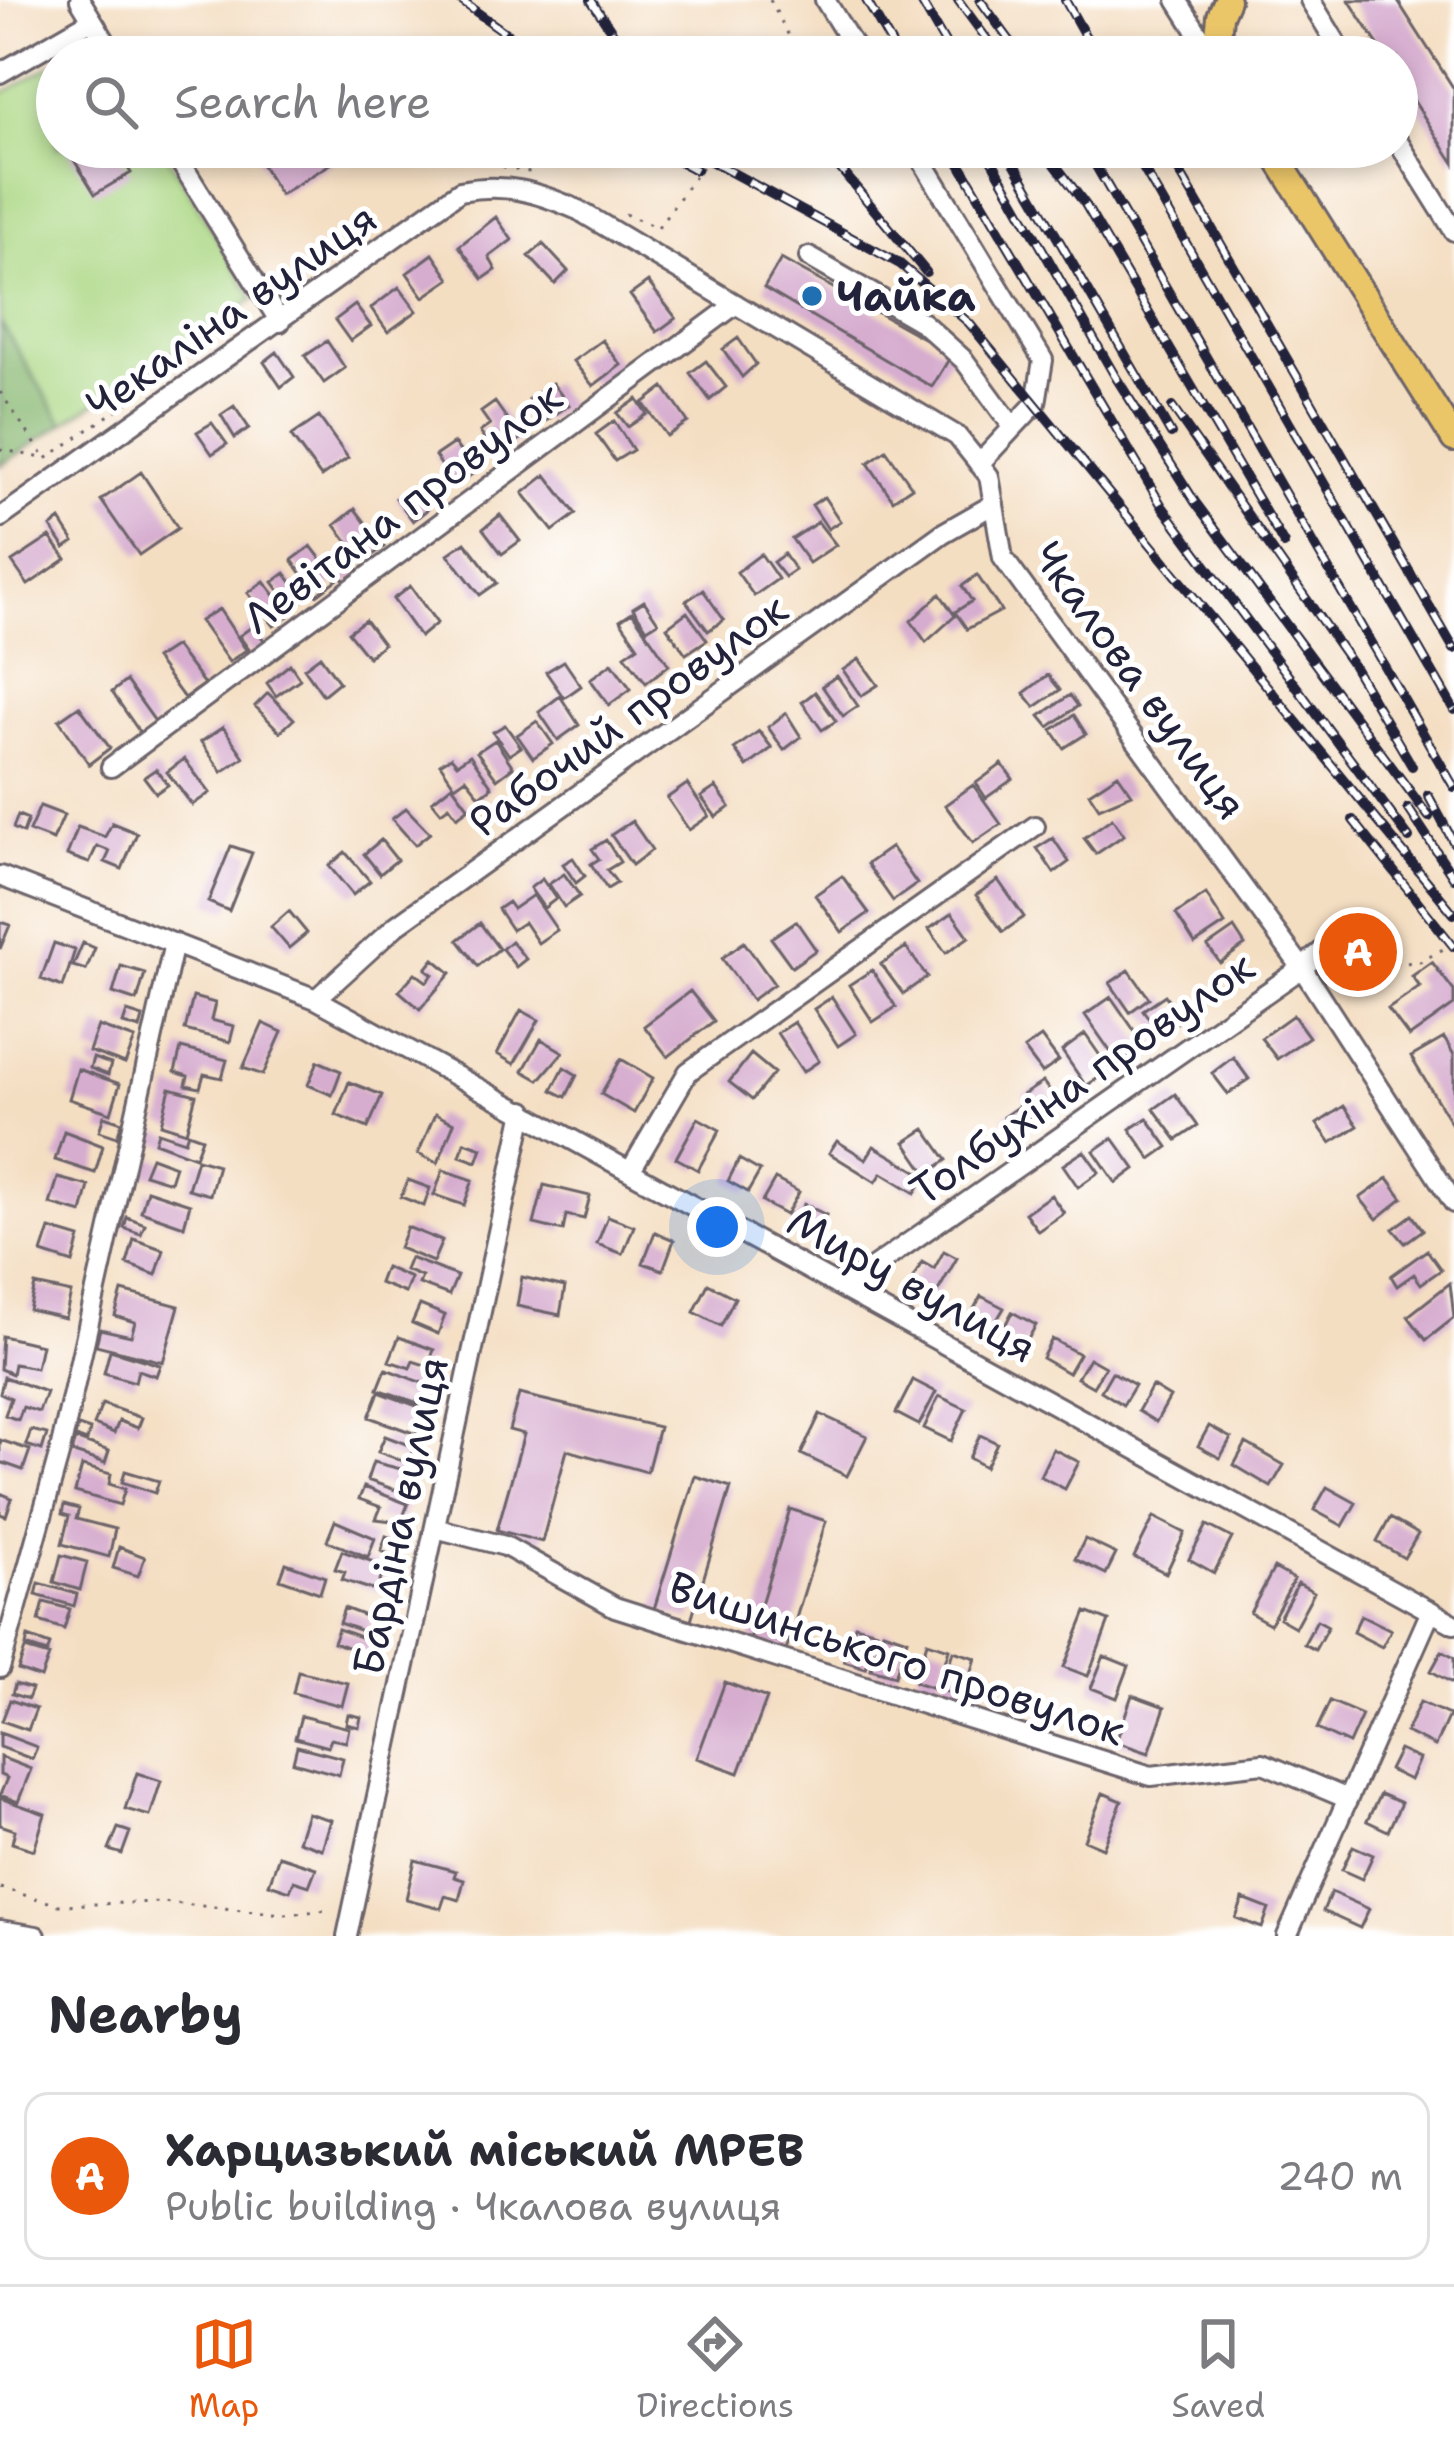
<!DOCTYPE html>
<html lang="en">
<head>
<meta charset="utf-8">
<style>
  body { margin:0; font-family:"Shantell Sans",sans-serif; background:#f2f2f3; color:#2b2b33 }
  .you { position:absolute; left:717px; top:1227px; width:42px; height:42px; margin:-30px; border:9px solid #fff; border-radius:50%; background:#1a73e8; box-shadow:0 0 0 18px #1a73e833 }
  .badge { display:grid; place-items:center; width:78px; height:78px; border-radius:50%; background:#ea580c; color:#fff; font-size:39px; font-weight:700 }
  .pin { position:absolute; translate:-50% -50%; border:6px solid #fff; box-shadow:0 3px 12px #0006 }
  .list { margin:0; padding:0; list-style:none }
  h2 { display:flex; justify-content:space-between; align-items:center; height:156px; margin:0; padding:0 48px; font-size:51px }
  h2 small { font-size:39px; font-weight:400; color:#7c7c81 }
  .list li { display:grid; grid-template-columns:78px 1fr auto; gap:36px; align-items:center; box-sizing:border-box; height:168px; margin:0 24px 24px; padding:0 24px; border:3px solid #e1e1e2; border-radius:24px }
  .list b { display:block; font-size:45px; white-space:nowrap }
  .list p { margin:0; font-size:39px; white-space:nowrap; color:#7c7c81 }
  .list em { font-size:39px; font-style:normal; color:#7c7c81 }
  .icon { flex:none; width:66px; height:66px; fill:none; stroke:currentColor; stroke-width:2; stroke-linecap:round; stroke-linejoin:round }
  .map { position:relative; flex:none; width:1454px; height:1936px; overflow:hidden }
  .search { position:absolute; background:#fff; box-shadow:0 6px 18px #0003; left:36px; right:36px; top:36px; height:132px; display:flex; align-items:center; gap:30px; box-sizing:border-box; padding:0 42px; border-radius:66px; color:#7c7c81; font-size:45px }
  .sheet { height:348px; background:#fff }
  nav { display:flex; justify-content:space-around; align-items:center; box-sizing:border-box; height:168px; border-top:3px solid #e1e1e2; background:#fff; font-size:33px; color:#7c7c81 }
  nav a { display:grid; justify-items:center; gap:6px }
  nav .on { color:#ea580c }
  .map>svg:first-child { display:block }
  .green { fill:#abd783; stroke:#667c5f; stroke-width:3 }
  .forest { fill:#88b871; stroke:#556d56; stroke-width:3 }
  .building { fill:#d6accf }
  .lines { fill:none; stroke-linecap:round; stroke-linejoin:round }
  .minor-casing { stroke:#6c646a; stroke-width:24 }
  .major-casing { stroke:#6c646a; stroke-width:30 }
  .path { stroke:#6c646a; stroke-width:3; stroke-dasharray:3 9; stroke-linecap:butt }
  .minor { stroke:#fff; stroke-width:18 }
  .major { stroke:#ebc669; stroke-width:24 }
  .rail-casing { stroke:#22223b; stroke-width:10 }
  .rail { stroke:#fff; stroke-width:6; stroke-dasharray:18; stroke-linecap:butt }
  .poi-dot { fill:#1f6fb2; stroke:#fff; stroke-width:4.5 }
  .labels { text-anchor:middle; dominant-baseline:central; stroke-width:10; stroke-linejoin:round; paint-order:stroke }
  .poi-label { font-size:42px; font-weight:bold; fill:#22223b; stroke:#fff; text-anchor:start }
  .street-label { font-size:42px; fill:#22223b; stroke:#fff }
</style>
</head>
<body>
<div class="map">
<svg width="1454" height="1936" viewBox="0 0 1454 1936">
  <rect width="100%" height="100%" fill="#fff"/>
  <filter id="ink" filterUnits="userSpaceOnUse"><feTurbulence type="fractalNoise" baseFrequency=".00833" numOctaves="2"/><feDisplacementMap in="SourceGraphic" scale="24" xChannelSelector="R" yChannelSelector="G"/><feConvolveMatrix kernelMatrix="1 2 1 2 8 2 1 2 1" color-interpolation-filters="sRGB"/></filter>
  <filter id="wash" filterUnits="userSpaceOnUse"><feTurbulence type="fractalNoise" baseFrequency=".004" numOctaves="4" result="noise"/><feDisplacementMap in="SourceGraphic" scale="48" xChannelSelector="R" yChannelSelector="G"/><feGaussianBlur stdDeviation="2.7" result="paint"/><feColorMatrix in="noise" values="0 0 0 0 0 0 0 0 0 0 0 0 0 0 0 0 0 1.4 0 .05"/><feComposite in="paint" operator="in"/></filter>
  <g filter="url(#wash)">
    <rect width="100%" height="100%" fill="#f4dec2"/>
    <path class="green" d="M57,62v85h105l92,152 -191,125 -63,-102v-227z"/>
    <path class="forest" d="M0,322l63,102 -63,42z"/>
    <g id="blocks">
      <path class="building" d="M1349,0h48l57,89v74l-57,-88v-18h-11z
        M259,42l9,15h-34z
        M66,147h49l16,26 -36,21z
        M251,147h71l10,16 -52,32z
        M496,217l16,23 -23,17 7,13 -13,9 -24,-33z
        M543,244l25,27 -13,13 -26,-28z
        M433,254l17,25 -26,18 -17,-24z
        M781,259l171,95 -20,33 -168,-99z
        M648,282l28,36 -19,14 -27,-37z
        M399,287l18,24 -29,21 -17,-24z
        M355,305l16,21 -21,15 -15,-21z
        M738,338l18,26 -14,13 -19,-28z
        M602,340l19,25 -28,21 -20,-25z
        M327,341l18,27 -21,15 -19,-27z
        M277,352l17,25 -13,10 -17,-25z
        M706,361l20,26 -16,13 -20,-27z
        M552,383l17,22 -23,16 -17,-22z
        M664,387l24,35 -21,14 -24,-33z
        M637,399l10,15 -19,13 -11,-14z
        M495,402l26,37 -25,18 -16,-25 10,-7 -9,-13z
        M234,406l15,22 -14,10 -14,-23z
        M319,417l29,41 -27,19 -30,-41z
        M614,421l19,29 -18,11 -19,-27z
        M212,423l15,21 -15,10 -15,-22z
        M454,443l21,29 -19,14 -21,-30z
        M886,450l26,37 -19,13 -25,-37z
        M141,472l37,56 -39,27 -38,-55z
        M546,475l30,39 -23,17 -30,-38z
        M414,487l14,22 -15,12 -17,-23z
        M824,497l16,24 -12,8 -16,-24z
        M355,509l29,38 -21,15 -28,-37z
        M500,515l20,26 -18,13 -19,-25z
        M60,520l14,22 -9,6 -14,-21z
        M818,522l18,23 -27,18 -17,-24z
        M50,537l16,22 -38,26 -16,-23z
        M465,542l32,41 -17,12 -32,-41z
        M311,546l26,34 -20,15 -25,-35z
        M761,554l17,25 -24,17 -17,-24z
        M784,554l11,16 -10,7 -12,-15z
        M350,558l11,16 -14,10 -11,-15z
        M285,573l20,26 -13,9 -19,-26z
        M977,575l24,36 -34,18 -12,-17 17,-11 -10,-15z
        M264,581l26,34 -16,11 -26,-33z
        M410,586l27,37 -17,14 -27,-38z
        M703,590l21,30 -16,11 -22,-30z
        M940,594l15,22 -29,26 -15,-21z
        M644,601l14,21 -11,7 -14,-21z
        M219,609l27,41 -17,12 -29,-41z
        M632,612l37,53 -23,18 -21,-28 13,-9 -18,-26z
        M687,612l20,28 -21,14 -19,-27z
        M365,620l18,24 -15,13 -20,-25z
        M253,626l14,18 -14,11 -14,-19z
        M175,646l29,38 -20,14 -29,-39z
        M320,656l19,26 -16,13 -19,-27z
        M859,659l19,26 -17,11 -18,-26z
        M564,661l17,25 -17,12 -18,-26z
        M612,663l19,26 -22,16 -19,-26z
        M290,664l10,15 -24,17 -9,-13z
        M1048,675l12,15 -25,17 -11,-14z
        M837,676l21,30 -15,10 -21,-30z
        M126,681l31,43 -16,10 -29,-42z
        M815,692l21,29 -14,9 -20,-28z
        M268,693l26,26 -14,13 -25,-26z
        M1070,695l8,11 -29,21 -9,-11z
        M560,696l19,29 -21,15 -19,-28z
        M79,706l31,42 -21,16 -30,-44z
        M786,713l15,24 -17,13 -16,-23z
        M1074,715l12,19 -22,14 -12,-18z
        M537,721l16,23 -20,14 -16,-23z
        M505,725l16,22 -12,8 -16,-23z
        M223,727l21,30 -22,15 -21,-30z
        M759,731l13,17 -25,19 -13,-18z
        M495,740l18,27 -16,12 -20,-27z
        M470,755l22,32 -12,9 -14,-18 -11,8 -15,-22 11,-7 6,7z
        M184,759l26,34 -18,12 -25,-33z
        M1002,764l11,15 -27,19 -10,-15z
        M156,769l12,16 -12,8 -12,-16z
        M1118,774l14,20 -33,14 -10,-15z
        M687,784l22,32 -20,14 -22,-32z
        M452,785l17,23 -12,9 -8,-11 -8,6 -9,-11z
        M973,785l28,39 -28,19 -28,-38z
        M716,787l14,20 -14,10 -15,-20z
        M40,806l24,9 -11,25 -24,-9z
        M406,808l24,25 -15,12 -23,-26z
        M18,815l10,4 -5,14 -10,-5z
        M1112,818l12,17 -28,19 -12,-16z
        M632,821l20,29 -20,15 -21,-30z
        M112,823l25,10 -15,36 -17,-7 5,-11 -13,-5 -8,17 -22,-8 11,-28 27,10z
        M1053,838l16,24 -15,11 -17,-25z
        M381,840l16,20 -17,14 -16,-20z
        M606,840l14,22 -13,8 10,13 -10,6 -16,-25 8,-5 -7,-10z
        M231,846l21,7 -23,58 -21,-9z
        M891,847l26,37 -24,17 -26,-37z
        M345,852l25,29 -17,14 -24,-29z
        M573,858l12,18 -9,7 -13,-19z
        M564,874l16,22 -16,11 -15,-23z
        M842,876l27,37 -27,19 -27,-37z
        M542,879l14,20 -12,9 -14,-20z
        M998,880l26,37 -21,15 -27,-37z
        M1206,894l19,30 -30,20 -19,-30z
        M533,895l24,35 -19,13 -14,-21 -12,8 -14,-21 10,-7 5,7z
        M289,911l18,22 -18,15 -18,-21z
        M952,913l17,24 -23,16 -17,-24z
        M796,921l20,29 -24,17 -21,-29z
        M0,922l10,3 -10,24z
        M480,923l19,26 -21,17 -20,-26z
        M1234,928l11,17 -25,18 -12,-17z
        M511,941l15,18 -10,8 -14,-18z
        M744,942l30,42 -22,16 -30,-42z
        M54,943l21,7 -12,37 -22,-8z
        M83,943l12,5 -9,22 -13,-4z
        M906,947l21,30 -24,17 -22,-30z
        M434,959l17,14 -31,36 -21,-18 16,-18 12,9 6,-8 -7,-5z
        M1432,962l22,29v14l-45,32 -21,-28 32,-22 -8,-11z
        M121,966l24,7 -8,28 -24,-8z
        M872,970l24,37 -23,15 -24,-37z
        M1129,970l20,28 -19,14 -20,-29z
        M690,991l24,30 -46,36 -24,-31z
        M1165,995l17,24 -22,15 -17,-24z
        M193,997l22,6 -4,17 23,6 -4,16 -45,-12z
        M832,997l24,37 -18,12 -24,-37z
        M1111,997l34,49 -26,18 -34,-49z
        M521,1010l18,10 -25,44 -17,-10z
        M127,1012l16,5 -3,12 -17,-5z
        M1293,1015l16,22 -32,22 -16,-21z
        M794,1022l25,39 -16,11 -26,-39z
        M263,1023l19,9 -19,43 -20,-7z
        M98,1026l37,13 -10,25 -36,-13z
        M1085,1034l25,36 -24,16 -24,-35z
        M1041,1037l18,24 -17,12 -18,-24z
        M1444,1038l10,17v73l-43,-71z
        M541,1039l22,13 -24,28 -16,-9z
        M181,1048l46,12 -5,18 -18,-4 -4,14 -14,-3 2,-9 -13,-4z
        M751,1054l23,19 -22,27 -23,-18z
        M1233,1057l16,22 -21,15 -16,-21z
        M93,1058l18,6 -3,11 -18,-7z
        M621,1059l32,19 -19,35 -33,-19z
        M318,1061l23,10 -9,24 -24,-10z
        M564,1067l13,8 -11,22 -14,-7z
        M78,1069l42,15 -9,29 -42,-14z
        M349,1082l33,13 -14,33 -32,-13z
        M1043,1082l16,22 -20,14 -16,-23z
        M170,1088l26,7 -10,37 -25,-8z
        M1175,1094l23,32 -21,14 -23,-31z
        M1020,1105l13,19 -17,12 -13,-19z
        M1344,1106l14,20 -27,17 -14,-19z
        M435,1114l19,9 -16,40 -20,-9z
        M104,1116l18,6 -5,15 -18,-6z
        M698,1118l22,12 -22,40 -22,-12z
        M1147,1118l21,29 -17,12 -21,-30z
        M925,1129l22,31 -20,14 -22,-32z
        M64,1131l39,15 -8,27 -40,-13z
        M158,1132l27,9 3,-8 14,5 -7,19 -40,-15z
        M1113,1138l22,31 -19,14 -22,-32z
        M837,1141l29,18 8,-13 51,30 -10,17 -33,-20 -6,9 -47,-29z
        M465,1142l17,6 -5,14 -17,-6z
        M1084,1151l15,21 -21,15 -15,-22z
        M151,1157l24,9 -5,16 -26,-8z
        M197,1159l21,6 -8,30 -22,-6z
        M739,1159l21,12 -12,21 -20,-11z
        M443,1170l30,10 -9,25 -30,-10z
        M58,1178l31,8 -7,27 -32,-9z
        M1388,1178l15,20 -26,21 -17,-21z
        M775,1179l24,13 -13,23 -24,-13z
        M408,1180l22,8 -6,18 -23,-9z
        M544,1185l46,11 -6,23 -18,-4 -3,16 -29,-7z
        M147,1190l43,14 -6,22 -43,-15z
        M1051,1195l13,18 -26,18 -13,-18z
        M804,1204l22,11 -12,22 -22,-12z
        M1412,1215l11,15 -18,13 -12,-14z
        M608,1216l26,10 -11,28 -26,-10z
        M127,1217l18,7 -4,10 -17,-6z
        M407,1227l35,14 -9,21 -34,-14z
        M50,1229l30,9 -7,25 -31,-10z
        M655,1232l19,8 -11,30 -20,-7z
        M134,1239l30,11 -8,25 -29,-11z
        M1427,1250l14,20 -20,14 -7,-10 -17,12 -6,-10z
        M944,1251l13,7 -23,40 -24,-14 12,-22 12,7z
        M410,1258l47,18 -8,19 -30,-11 3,-7 -17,-7z
        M385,1267l26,11 -6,15 -26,-10z
        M522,1277l43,10 -5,28 -43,-9z
        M1450,1283l4,35 -28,22 -18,-24z
        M708,1284l27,14 -14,28 -27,-14z
        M35,1285l36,8 -6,25 -36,-8z
        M122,1291l57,15 -16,56 -67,-17 4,-16 31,7 4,-14 -20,-6z
        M981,1296l23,12 -13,22 -22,-12z
        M420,1305l25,10 -7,19 -26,-11z
        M1012,1312l24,13 -13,23 -23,-13z
        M2,1336l39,9 -5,23 -22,-4 -2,10 -12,-5z
        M399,1337l35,13 -6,16 -15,-5 -3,7 -21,-7z
        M1052,1339l27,15 -11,19 -26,-15z
        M110,1350l50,15 -4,11 -18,-6 -3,12 -31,-9z
        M1089,1358l16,9 -12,20 -16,-9z
        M386,1369l42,16 -7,19 -43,-15z
        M1112,1372l23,13 -12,20 -22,-14z
        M4,1377l42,15 -7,20 -16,-5 -5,13 -13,-5 6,-17 -11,-5z
        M913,1380l23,12 -17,33 -23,-12z
        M1152,1386l18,11 -14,25 -18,-11z
        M379,1392l46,17 -9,25 -47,-17z
        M519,1394l140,33 -12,45 -80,-22 -25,92 -45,-12 27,-96 -15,-4z
        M939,1396l27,13 -15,32 -27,-13z
        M102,1404l40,14 -4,10 -19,-7 -5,12 -20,-8z
        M820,1414l47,22 -20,40 -46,-22z
        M78,1426l12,4 -3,11 -12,-4z
        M1209,1426l22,12 -11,20 -22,-12z
        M31,1430l16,4 -5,16 -16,-5z
        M980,1435l17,8 -12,24 -16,-9z
        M385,1436l29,11 -5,16 -31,-11z
        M75,1439l34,12 -4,12 -34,-11z
        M0,1440l30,10 -7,20 -23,-8z
        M1246,1443l38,22 -13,22 -37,-22z
        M1053,1449l26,13 -14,27 -25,-13z
        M373,1462l48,12 -2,8 -11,-2 -4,13 -37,-13z
        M82,1466l29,8 -2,10 16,5 -5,16 -45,-13z
        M125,1471l34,10 -4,12 -33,-11z
        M695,1476l36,11 -40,133 -37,-11z
        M364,1487l44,17 -7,18 -25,-3 5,-12 -22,-8z
        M1327,1487l29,16 -13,23 -29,-16z
        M0,1493l12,5 -6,18 -6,-2z
        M64,1505l15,4 -3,10 39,10 -6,28 -47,-13 7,-28 -7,-2z
        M790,1509l36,12 -40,130 -36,-11z
        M1154,1517l31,16 -19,40 -32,-16z
        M1390,1518l28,16 -14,24 -27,-16z
        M335,1521l40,17 -7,19 -41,-16z
        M1207,1525l25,13 -18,35 -25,-14z
        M386,1536l18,7 -6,15 -17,-7z
        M1085,1539l31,15 -10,20 -31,-15z
        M119,1547l26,10 -7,19 -25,-8z
        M342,1551l43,15 -8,25 -35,-11 3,-8 -10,-3z
        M61,1555l26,7 -7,28 -26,-8z
        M286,1563l39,14 -5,16 -40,-14z
        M1274,1568l20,11 -24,45 -20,-11z
        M39,1583l38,11 -3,12 -38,-11z
        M1298,1583l16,9 -19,35 -16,-9z
        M44,1602l26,7 -6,20 -25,-8z
        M344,1608l29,11 -5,14 -29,-10z
        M1086,1612l23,9 -21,55 -24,-9z
        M1361,1615l30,15 -9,17 -29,-15z
        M1317,1620l11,6 -13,24 -11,-6z
        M855,1625l22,6 -11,37 -22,-7z
        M338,1629l33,12 -5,13 -33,-12z
        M883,1631l24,8 -12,37 -24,-7z
        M28,1637l22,8 -3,8 -21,-7z
        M927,1642l22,7 -12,40 -22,-7z
        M25,1649l24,7 -8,22 -23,-8z
        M953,1651l23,7 -12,39 -23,-7z
        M1442,1651l12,7v26l-23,-13z
        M1104,1656l25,10 -12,32 -26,-10z
        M298,1671l50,12 -6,23 -49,-13z
        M725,1682l42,16 -28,75 -42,-15z
        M15,1684l17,5 -4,10 -16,-5z
        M1132,1695l33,12 -16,46 -33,-11z
        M10,1700l26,9 -8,21 -26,-9z
        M1330,1701l32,14 -13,29 -32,-15z
        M1420,1702l29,13 -14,31 -29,-14z
        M348,1714l13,3 -2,10 -13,-3z
        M301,1716l48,12 -3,14 -15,-3 -3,8 -33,-9z
        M0,1733l37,14 -5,12 -32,-12z
        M297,1746l46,12 -4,17 -46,-13z
        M1399,1750l20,9 -9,21 -21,-10z
        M0,1757l31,12 -13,33 -18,-7 7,-17 -7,-3z
        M137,1773l24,8 -11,35 -25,-7z
        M1103,1793l19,8 -19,47 -19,-8z
        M1380,1794l21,9 -13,28 -21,-10z
        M0,1798l45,16 -11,36 -22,-7 3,-13 -15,-5z
        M307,1813l24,7 -9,29 -24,-8z
        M118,1828l12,4 -8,22 -13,-4z
        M1353,1846l20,9 -11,24 -20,-9z
        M279,1856l37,12 -7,18 -15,-5 -4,10 -21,-7z
        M415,1860l41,11 -2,6 10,3 -5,20 -14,-4 -4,12 -35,-9z
        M1331,1892l38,17 -9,19 -37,-17z
        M1243,1899l26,10 -7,19 -26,-10z"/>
    </g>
  </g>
  <g filter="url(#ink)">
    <use href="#blocks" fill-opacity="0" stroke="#6c646a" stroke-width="3"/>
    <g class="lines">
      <g class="minor-casing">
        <path id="minor" d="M80,0l35,57
          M825,0l35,57
          M1177,0l36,57
          M1310,0l35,57
          M0,73l92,-53
          M1397,140l57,91
          M171,147l109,175
          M914,147l129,213 -7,43 -57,61
          M809,257l114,66 41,37 49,67
          M0,518l460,-327c45,-9 77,1 118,19l379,226 32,40 14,82 299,410 152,235
          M111,767l625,-463
          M0,876l316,123 1138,625
          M316,999l81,-74 546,-392 51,-29
          M632,1168l56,-96 347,-246
          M844,1288l458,-320 38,-32
          M435,1528l70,18 110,61 536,169 112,-13 85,36
          M0,1668l59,-213 115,-512
          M0,1930l36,6
          M347,1936l177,-825
          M1287,1936l144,-325"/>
      </g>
      <g class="major-casing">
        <path id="major" d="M1216,57l4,-41 7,-16
          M1270,147l184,292"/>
      </g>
      <path class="path" d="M770,0l30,57
        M503,167l31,6
        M625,214l33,14 58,-81
        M0,392l43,63
        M0,449l46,10 99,-69
        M1335,967l85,-5 34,-19
        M0,1888l59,17 103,-3 122,12 47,-4"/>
      <use href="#minor" class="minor"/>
      <use href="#major" class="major"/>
      <g class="rail-casing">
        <path id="rail" d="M460,0l79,57
          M591,0l38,57
          M866,0l33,57
          M920,0l33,57
          M958,0l42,57
          M980,0l42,57
          M1065,0l32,57
          M653,147l43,23
          M685,147l215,117 69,59 485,591
          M950,147l212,359 247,332
          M984,147l131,229 80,126 234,315
          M1005,147l166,287
          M1042,147l43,57 199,340
          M1085,147l369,640
          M1131,147l323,563
          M1165,147l289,502
          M834,161l92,111
          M1172,407l180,257 60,102
          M1428,795l26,48
          M1408,808l46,70
          M1353,820l101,127"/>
      </g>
      <use href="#rail" class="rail"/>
    </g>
  </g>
  <circle class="poi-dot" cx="812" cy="296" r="12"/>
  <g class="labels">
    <g class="poi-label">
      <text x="836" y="296">Чайка</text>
    </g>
    <g class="street-label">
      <text transform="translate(231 311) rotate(-35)">Чекаліна вулиця</text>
      <text transform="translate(402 507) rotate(-37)">Левітана провулок</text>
      <text transform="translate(1140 680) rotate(54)">Чкалова вулиця</text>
      <text transform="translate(628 715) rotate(-36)">Рабочий провулок</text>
      <text transform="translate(1082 1078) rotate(-35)">Толбухіна провулок</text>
      <text transform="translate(912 1284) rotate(29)">Миру вулиця</text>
      <text transform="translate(400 1516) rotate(-78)">Бардіна вулиця</text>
      <text transform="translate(897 1658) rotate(18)">Вишинського провулок</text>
    </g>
  </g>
</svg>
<div class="you"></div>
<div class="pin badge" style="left:1358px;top:952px">A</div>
<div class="search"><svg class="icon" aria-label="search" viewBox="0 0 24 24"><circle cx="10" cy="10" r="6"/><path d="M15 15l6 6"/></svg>Search here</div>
</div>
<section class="sheet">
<h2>Nearby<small></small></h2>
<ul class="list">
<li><span class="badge">A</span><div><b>Харцизький міський МРЕВ</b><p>Public building · Чкалова вулиця</p></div><em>240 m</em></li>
</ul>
</section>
<nav>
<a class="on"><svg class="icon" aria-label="map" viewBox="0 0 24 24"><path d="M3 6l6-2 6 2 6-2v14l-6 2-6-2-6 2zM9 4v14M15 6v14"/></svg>Map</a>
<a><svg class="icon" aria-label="directions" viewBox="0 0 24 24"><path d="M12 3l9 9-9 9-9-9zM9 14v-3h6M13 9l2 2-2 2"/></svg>Directions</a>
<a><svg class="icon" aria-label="saved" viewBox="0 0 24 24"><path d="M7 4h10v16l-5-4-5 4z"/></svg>Saved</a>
</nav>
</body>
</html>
